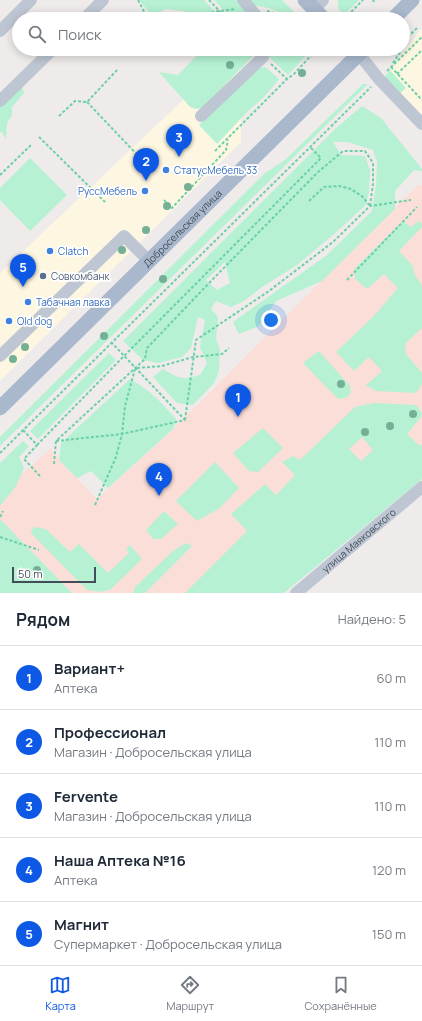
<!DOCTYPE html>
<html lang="ru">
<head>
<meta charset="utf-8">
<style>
  body { margin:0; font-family:Manrope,sans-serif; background:#f6f6f7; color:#1f2937 }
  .scale { position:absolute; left:12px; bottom:10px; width:84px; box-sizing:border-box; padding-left:4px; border:2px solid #434d5a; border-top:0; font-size:11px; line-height:14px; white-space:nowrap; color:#434d5a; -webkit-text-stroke:3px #fff; paint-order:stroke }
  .you { position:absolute; left:271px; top:320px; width:14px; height:14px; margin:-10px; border:3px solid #fff; border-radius:50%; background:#1a73e8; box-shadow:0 0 0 6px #1a73e833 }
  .badge { display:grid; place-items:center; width:26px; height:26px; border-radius:50%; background:#0d59e6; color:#fff; font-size:13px; font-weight:700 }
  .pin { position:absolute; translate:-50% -33px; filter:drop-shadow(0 1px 2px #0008) }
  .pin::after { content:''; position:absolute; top:21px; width:14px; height:12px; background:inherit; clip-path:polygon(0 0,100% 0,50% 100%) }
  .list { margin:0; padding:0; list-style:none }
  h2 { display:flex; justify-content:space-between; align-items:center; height:52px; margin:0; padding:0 16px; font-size:17px }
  h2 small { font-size:13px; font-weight:400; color:#747a83 }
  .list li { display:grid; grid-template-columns:26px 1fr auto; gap:12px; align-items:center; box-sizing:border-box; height:64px; padding:0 16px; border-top:1px solid #e0e1e3 }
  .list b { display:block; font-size:15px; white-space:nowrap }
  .list p { margin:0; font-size:13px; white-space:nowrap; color:#747a83 }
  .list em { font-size:13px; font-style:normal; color:#747a83 }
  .icon { flex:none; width:22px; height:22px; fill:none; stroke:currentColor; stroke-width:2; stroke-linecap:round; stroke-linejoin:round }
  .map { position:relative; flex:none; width:422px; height:593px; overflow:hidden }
  .search { position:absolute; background:#fff; box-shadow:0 2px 10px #0003; left:12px; right:12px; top:12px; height:44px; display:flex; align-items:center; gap:10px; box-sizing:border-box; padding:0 14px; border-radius:22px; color:#747a83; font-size:15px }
  .sheet { height:372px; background:#fff }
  nav { display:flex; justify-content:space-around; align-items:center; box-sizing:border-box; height:56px; border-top:1px solid #e0e1e3; background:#fff; font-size:11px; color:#747a83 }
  nav a { display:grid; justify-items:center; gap:2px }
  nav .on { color:#0d59e6 }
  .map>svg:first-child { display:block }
  .commercial { fill:#fdf7e1 }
  .medical { fill:#fcded8 }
  .green { fill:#b5f1d2; fill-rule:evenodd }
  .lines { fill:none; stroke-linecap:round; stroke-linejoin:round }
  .path { stroke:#6bd0a8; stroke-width:2; stroke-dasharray:3 2; stroke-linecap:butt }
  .minor { stroke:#bdc6d2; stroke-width:12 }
  .major { stroke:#a9b8cd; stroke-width:15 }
  .tree { fill:#74af96 }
  .shop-dot { fill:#3f7fe0; stroke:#fff; stroke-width:1.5 }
  .service-dot { fill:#5c6f8a; stroke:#fff; stroke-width:1.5 }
  .labels { text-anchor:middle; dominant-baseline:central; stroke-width:3.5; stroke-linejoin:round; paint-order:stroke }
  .shop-label { font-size:10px; fill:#366cbe; stroke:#fff; text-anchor:start }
  .street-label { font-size:10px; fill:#434d5a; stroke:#fff }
  .service-label { font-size:10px; fill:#4e5e75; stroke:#fff; text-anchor:start }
</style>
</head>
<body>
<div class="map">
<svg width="422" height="593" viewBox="0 0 422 593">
  <rect width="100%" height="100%" fill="#efebeb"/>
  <path class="commercial" d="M422,28v90l-38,-40z
    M237,49h4v93l-241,239v-108z"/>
  <path class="medical" d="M419,184l3,2v290l-223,117h-127l-72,-74v-25l51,-46 8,12 38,39 77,-71z"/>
  <path class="green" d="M139,0h65l18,19h-30l-8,-8 -19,-2 -12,8z
    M214,0h22l18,19h-22z
    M249,0h33l19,19c-9,0 -13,-4 -21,-7 -9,-3 -17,-6 -26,-6z
    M338,0h21l-15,15 -6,-7z
    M203,49h47l5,5 -53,54 -6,1 -6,-2 -31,-35 19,3z
    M269,49h43l-24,26 -22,-21z
    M265,67l14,12 -14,17 -16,14 -32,34 -18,-19 58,-56z
    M390,70l16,18 -7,6 -15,-16z
    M363,84h5l-368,362v-9l265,-264 20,-13z
    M22,87l2,6 -12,14v9l-5,7 -1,16 -4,-7h-2v-25z
    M362,106l19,12 41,51v2l-8,-1 -19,21v18l-73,72 -46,20 -17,25 -20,8 -6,-12 94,-67 45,-44 4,-26 1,-23 -4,-12 -25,-8h-15l8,13 24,1 5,14 -1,22 -3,13 -32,29 -37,31 -35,22 -18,14 -13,6 -15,-6 -5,8 7,8 -2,22 4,11 -1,21 -5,12 -21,22 -16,-2 -24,-26 10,-8c17,10 18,11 37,6l7,-12 -7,-16 5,-27 -7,-3 -7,31 -9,9 -24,6 -15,-3 -20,-19 211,-211zM225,262l5,21 -13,7 -11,-10z
    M30,158l37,37 -37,36 -30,-31v-12z
    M403,221l8,6 8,-6 3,3v3l-23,24 14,15 1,7 8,13v42l-17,16 1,10 16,19v11l-6,9 -40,-2 -10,-6 16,-14 -13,-14 -15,14 -18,-19 36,-34 26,-30 -14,-14 -17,15 -12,-10 -1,-10z
    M319,351l31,35 1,7 -4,4 -6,2 -4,-1 -34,-35z
    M109,353l7,7 -78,79 -8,-8z
    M130,379c20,11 31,23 46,40l-2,9 -66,60 -17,-17 -14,7 -18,-18 2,-17z
    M374,403l42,2 6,8v3l-15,18 13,12 2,-2v35l-138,114h-99l62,-62 -16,-17 34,-30 11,11 19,-20 -13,-13 11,-6 7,4 55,-53zM362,437l11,13 -12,11 -12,-12z
    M263,428l20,20 -25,24 -9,-1 -16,-18z
    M23,441l6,5 -10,11 5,11 -8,18 -16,20v-43z
    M215,462l24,26 -19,20 -23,13 -21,-20z
    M164,511l14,13 -17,15h-8l-7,-9z
    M0,519l72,74h-72z
    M33,527l13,2 24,23 9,-8 29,29 21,-20 -3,-4 4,-4 12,14 -31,30 -10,3 -14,-2 -56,-57z
    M186,543l6,3 -47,47h-12l2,-6 38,-36z"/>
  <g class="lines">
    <path class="path" d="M138,0l10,19
      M209,0l18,19
      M373,0l1,2
      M267,11l11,3 11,5
      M163,14l15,5
      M182,19l37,-8 17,-2
      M344,19l19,-19
      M403,46l5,-9 10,-10
      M393,63l9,-14
      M271,64l16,15 7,-5 23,-25
      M391,67l31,33
      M387,71l35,-34
      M397,74l25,-24
      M87,102l58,61
      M59,116l16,-15 12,1 31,-33
      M39,137l66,65
      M215,151l72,-72
      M196,169l7,7
      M0,175l31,-30
      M164,200l8,8 54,-58 2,-10
      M309,201l15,-14 15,-1 12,3 12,8 6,8
      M347,280l70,-73
      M111,342l74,78
      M137,368l25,-2 31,-9 29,-3 7,-6
      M185,420l11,-80 73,-49 64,-49 37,-36 41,-6
      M23,430l14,15 -13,14 16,17
      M56,441l66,-7 63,-14
      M37,445l87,-89 197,-198 -11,-11
      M0,453l371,-366
      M54,464l2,-23 89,-82 2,-11 65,-68 105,-107 26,-22h22l8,12v21l-3,22
      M95,505l21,-48 6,-23 3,-28 10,-37
      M0,517l3,-6
      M0,537l39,13"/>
    <g class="minor">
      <path d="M243,0l16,19"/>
      <path d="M314,9l9,-9"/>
      <path d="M84,19l19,-19"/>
      <path d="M0,31l31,-31"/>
      <path d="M359,54l20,25 43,45"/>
      <path d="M0,101l53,-52"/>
      <path d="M201,116l62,-59 2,-8"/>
      <path d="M0,356l124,-120 25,25"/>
      <path id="s1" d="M296,593l126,-106"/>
    </g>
    <g class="major">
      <path d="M305,0l19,19"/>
      <path d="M393,19l19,-19"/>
      <path id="s2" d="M0,408l364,-359"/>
    </g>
  </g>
  <g class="tree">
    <circle cx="230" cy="65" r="4"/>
    <circle cx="302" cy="73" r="4"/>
    <circle cx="188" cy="187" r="4"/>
    <circle cx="167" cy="206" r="4"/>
    <circle cx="146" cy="230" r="4"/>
    <circle cx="122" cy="250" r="4"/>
    <circle cx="163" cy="279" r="4"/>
    <circle cx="104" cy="336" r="4"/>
    <circle cx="25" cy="347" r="4"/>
    <circle cx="13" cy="359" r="4"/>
    <circle cx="341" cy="384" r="4"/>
    <circle cx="413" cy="414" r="4"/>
    <circle cx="390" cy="426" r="4"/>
    <circle cx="365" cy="432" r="4"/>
    <circle cx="37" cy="570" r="4"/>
  </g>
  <g class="shop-dot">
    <circle cx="166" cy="170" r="4"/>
    <circle cx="145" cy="191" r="4"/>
    <circle cx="50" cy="251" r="4"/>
    <circle cx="28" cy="302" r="4"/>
    <circle cx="9" cy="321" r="4"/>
  </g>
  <circle class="service-dot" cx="43" cy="276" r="4"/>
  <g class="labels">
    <g class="shop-label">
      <text x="174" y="170">СтатусМебель 33</text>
      <text x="137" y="191" text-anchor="end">РуссМебель</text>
      <text x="58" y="251">Clatch</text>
      <text x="36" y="302">Табачная лавка</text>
      <text x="17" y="321">Old dog</text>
    </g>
    <g class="street-label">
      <text stroke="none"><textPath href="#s2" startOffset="256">Добросельская улица</textPath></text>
      <text stroke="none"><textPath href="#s1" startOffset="82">улица Маяковского</textPath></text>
    </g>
    <g class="service-label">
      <text x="51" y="276">Совкомбанк</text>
    </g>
  </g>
</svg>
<div class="scale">50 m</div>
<div class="you"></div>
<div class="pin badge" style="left:238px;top:417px">1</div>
<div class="pin badge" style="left:146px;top:181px">2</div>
<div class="pin badge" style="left:179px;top:157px">3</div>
<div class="pin badge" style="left:159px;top:496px">4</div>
<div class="pin badge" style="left:23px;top:287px">5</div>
<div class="search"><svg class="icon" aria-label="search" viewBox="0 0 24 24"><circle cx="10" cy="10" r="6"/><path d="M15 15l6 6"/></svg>Поиск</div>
</div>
<section class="sheet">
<h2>Рядом<small>Найдено: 5</small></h2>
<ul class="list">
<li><span class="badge">1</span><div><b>Вариант+</b><p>Аптека</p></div><em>60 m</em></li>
<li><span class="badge">2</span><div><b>Профессионал</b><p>Магазин · Добросельская улица</p></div><em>110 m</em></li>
<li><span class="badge">3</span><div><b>Fervente</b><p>Магазин · Добросельская улица</p></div><em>110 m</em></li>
<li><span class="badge">4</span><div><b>Наша Аптека №16</b><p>Аптека</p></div><em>120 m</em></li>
<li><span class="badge">5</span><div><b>Магнит</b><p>Супермаркет · Добросельская улица</p></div><em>150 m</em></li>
</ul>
</section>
<nav>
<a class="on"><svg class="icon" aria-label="map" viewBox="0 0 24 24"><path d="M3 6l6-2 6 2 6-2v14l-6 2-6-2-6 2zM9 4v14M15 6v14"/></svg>Карта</a>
<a><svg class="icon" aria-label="directions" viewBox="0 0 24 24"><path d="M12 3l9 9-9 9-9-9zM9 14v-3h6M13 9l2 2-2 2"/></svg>Маршрут</a>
<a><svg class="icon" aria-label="saved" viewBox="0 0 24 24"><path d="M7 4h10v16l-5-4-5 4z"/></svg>Сохранённые</a>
</nav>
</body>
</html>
